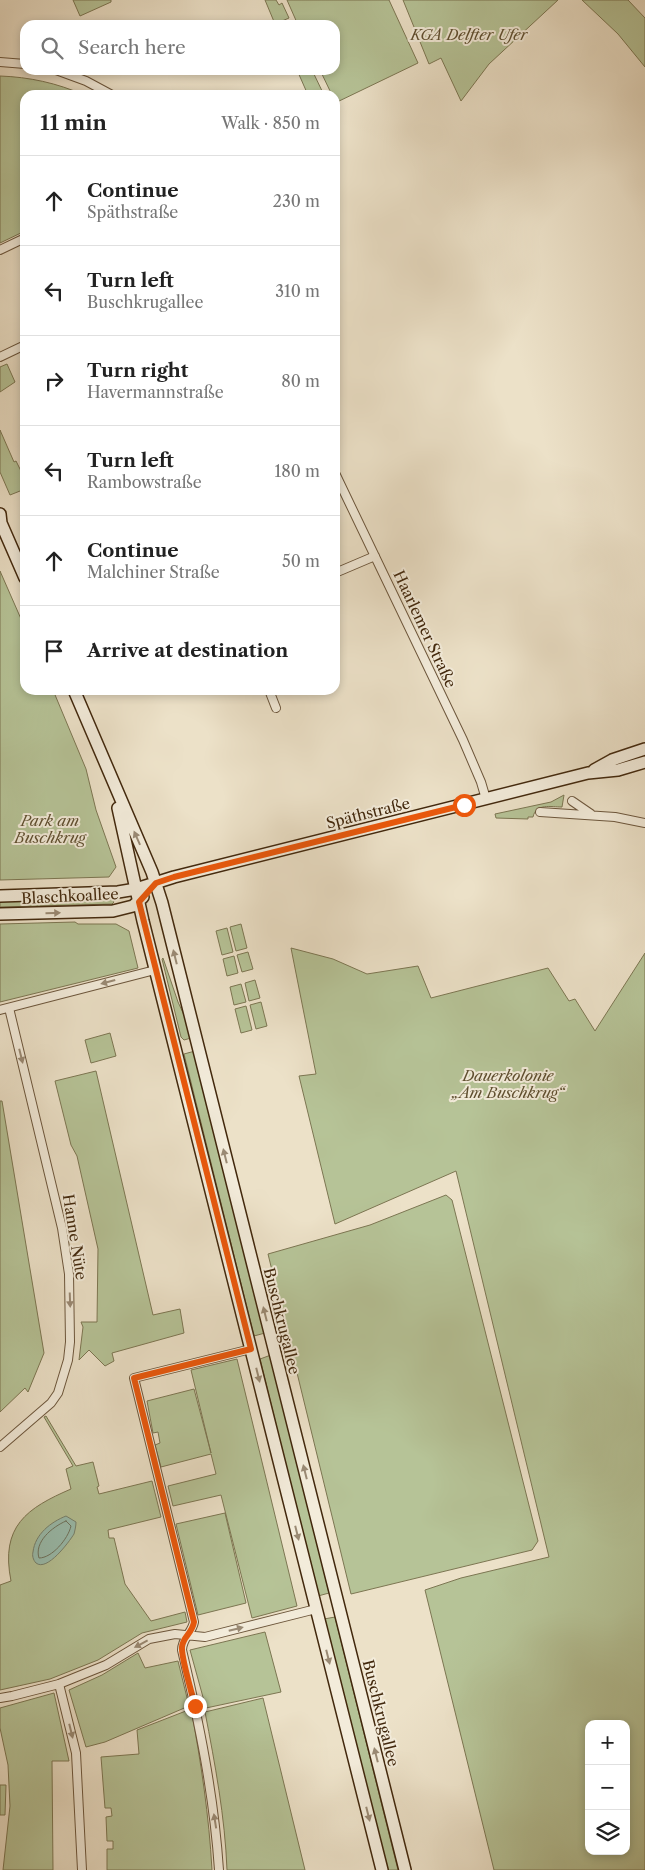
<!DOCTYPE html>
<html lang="en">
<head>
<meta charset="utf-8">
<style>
  body { margin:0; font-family:"Libre Caslon Text",serif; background:#f2f2f2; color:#222 }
  .controls { position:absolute; right:15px; bottom:15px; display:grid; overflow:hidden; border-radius:10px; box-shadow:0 2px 8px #0003 }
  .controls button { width:45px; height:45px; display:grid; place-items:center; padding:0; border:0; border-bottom:1px solid #e0e0e0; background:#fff; color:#222; font:25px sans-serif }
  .stop { position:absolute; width:15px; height:15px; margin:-11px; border:4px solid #ea580c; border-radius:50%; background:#fff }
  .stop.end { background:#ea580c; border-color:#fff; box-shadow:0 1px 5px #0008 }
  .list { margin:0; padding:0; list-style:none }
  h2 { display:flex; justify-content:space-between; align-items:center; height:65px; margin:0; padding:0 20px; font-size:21px }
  h2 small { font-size:16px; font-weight:400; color:#767676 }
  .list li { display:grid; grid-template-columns:32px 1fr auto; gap:15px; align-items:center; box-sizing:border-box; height:90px; padding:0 20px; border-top:1px solid #e0e0e0 }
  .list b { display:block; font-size:19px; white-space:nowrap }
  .list p { margin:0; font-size:16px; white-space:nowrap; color:#767676 }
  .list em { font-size:16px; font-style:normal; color:#767676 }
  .icon { flex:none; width:28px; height:28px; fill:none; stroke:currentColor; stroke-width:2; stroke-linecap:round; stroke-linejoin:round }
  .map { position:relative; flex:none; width:645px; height:1870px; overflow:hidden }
  .search { position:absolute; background:#fff; box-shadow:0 2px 8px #0003; left:20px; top:20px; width:320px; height:55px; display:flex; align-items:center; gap:12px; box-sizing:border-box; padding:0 18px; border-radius:15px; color:#767676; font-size:19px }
  .panel { position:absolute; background:#fff; box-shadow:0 2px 8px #0003; left:20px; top:90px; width:320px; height:605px; border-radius:15px }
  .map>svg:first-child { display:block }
  .green { fill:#b6c397; stroke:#7c7652; fill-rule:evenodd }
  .water { fill:#9abeaf; stroke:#77826e }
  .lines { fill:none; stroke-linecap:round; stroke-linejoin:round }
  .shore { stroke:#6e735e; stroke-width:1 }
  .street-casing { stroke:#6c563c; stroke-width:10 }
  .secondary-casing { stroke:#42280d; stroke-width:14 }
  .street { stroke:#f3ecdb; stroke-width:8 }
  .secondary { stroke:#f3ecdb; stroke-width:11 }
  .oneway { fill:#9a8a74 }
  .route { stroke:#ea580c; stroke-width:6 }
  .labels { text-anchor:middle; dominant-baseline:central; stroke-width:4; stroke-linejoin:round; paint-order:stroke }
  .park-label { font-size:15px; font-style:italic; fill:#5f4f30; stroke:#f3ecdb }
  .street-label { font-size:15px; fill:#42280d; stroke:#f3ecdb }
</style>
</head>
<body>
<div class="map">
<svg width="645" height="1870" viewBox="0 0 645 1870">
  <rect width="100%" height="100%" fill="#ece1c8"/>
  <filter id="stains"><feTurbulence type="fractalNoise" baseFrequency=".004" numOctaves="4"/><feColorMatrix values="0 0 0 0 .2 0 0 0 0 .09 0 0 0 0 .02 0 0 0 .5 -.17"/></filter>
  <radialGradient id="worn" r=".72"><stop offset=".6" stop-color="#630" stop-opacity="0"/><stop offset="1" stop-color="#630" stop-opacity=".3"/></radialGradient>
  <path class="green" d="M73,0h38v2l-31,14z
    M265,0h11l3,5 3,-2 7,15 -14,6z
    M287,0h102l29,63 -83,40v-8h-3l-12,-25h15v-45h-37z
    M403,0h155l-69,64 -28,37 -20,-43 -12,6z
    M582,0h46l17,18v49l-27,-33z
    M297,70h15l12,25h-16z
    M0,76c29,1 57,7 84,19h-59v136l-25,12z
    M7,364l8,18 -15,10v-25z
    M0,430l14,32 2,-1 9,18v10l-15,6 -10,-23z
    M0,571l25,57v62h28l33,79 10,41 20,57 -7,10 -109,3z
    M564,795l-2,12c-11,0 -26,-4 -29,10h-5v2l-32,-1 -1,-4 56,-12z
    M112,899l2,3 -2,2 -112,3v-6z
    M75,922l3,2h38l13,7 9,37 -138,34v-78z
    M241,924l6,24 -11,3 -6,-24z
    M227,928l6,24 -11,3 -6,-24z
    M291,948l42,11 34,15 51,-8 13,32 117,-30 21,33 6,-2 20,32 50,-78v917h-151l-69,-280 36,-12 88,-21 -93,-386 -121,53 -36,-148 17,-2zM589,1724h37v127h-37z
    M248,952l5,17 -11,3 -5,-17z
    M234,956l4,17 -11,3 -4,-17z
    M163,958l15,44 12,26 1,10 -7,2 -3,-3 -19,-78z
    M255,980l5,18 -11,3 -4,-18z
    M241,984l5,18 -12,3 -4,-18z
    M261,1002l6,24 -11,3 -6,-24z
    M246,1006l6,24 -11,3 -6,-24z
    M110,1033l6,23 -25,7 -6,-23z
    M195,1051l70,282 -11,3 -70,-282z
    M96,1071l57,244 27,-6 4,24 -72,20 2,8 -9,5 -16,-16 -10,10 4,-33 -2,-5h16l1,-73 -21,-93 -6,-11 -16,-64z
    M0,1101h2l42,252 -16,39 -3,-4 -25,24z
    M446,1195l6,5 86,341 -6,9 -181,44 -83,-340 102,-29z
    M271,1355l58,238 -11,3 -58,-237z
    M237,1359l60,247 -45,12 -31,-123 -48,11 -5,-20 48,-12 -5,-20 -50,13 -6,-22 5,-2 -2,-11 -5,1 -6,-32 47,-12 17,64 -20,-83z
    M46,1416l30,50 17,-4 6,24 -2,1 2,7 53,-13 9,36 -53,13 1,8h5l11,46 26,37 34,-9 2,10 -45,11 -44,27 -48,19 -50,11v-105l11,-4c-11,-55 16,-73 60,-92l-5,-20 7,-3 -29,-49z
    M225,1513l21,90 -48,12 -22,-91z
    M335,1617l63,253h-12l-62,-251z
    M265,1632l16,60 -75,16 -16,-58z
    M138,1653l7,15 33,-7 11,45 -84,36 -19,5 -17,-57 33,-15z
    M54,1693l15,68h-17l1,109h-50l7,-64 -2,-41 -8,-37v-20z
    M263,1698l42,172h-78c-2,-53 -12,-106 -22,-158z
    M191,1709c10,53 18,107 21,161h-105v-21h6v-8h-6l-1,-24 6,-1 -1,-8h-6l-4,-51 38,-3 -2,-24z
    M0,1785h6l-1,30h-5z"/>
  <path class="water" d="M66,1516l10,6c0,4 -1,8 -2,12 -5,8 -27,38 -38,29 -3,-3 -4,-8 -3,-11 2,-18 18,-30 33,-36z"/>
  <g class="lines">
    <path class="shore" d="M66,1521l5,5c-3,13 -19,32 -32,32 -5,-16 13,-31 27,-37z"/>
    <g class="street-casing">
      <path id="street" d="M0,62l25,2
        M56,70l30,11 26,14
        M0,250l25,-12
        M0,357l25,-12
        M335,473l128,267 18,42 5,17
        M335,573l40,-17
        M269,690l7,18
        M572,801l19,13
        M540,812l75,5 30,6
        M0,1010l155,-40
        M0,1447l51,-44 7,-10 10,-33 2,-18 -1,-68 -7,-46 -53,-220
        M59,1684l17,69 6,117
        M0,1698l12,-2 47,-12 47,-19 43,-26 26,-5 30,3 111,-28
        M219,1870c-5,-75 -20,-148 -37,-220 0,-12 10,-17 12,-28l-60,-244 117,-29"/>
    </g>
    <g class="secondary-casing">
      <path id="secondary" d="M0,514l1,9 24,55
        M74,690l78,182 10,31 243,967
        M594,770l18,-10 33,-11
        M118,808l25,113 239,949
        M0,896l118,-4 18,-3 38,-12 414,-104 30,-3 27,-8
        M0,914l113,-3 20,-5 10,-9"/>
    </g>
    <use href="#street" class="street"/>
    <use href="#secondary" class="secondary"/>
  </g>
  <defs><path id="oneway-solid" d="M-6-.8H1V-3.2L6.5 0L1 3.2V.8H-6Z" transform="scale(1.25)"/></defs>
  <g class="oneway">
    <use href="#oneway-solid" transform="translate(137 838) rotate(-114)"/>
    <use href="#oneway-solid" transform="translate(53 913) rotate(-1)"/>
    <use href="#oneway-solid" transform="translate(175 957) rotate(-104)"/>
    <use href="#oneway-solid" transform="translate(108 982) rotate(165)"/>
    <use href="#oneway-solid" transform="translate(21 1056) rotate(76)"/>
    <use href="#oneway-solid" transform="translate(225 1156) rotate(-104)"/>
    <use href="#oneway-solid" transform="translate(70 1300) rotate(88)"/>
    <use href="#oneway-solid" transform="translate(265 1314) rotate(-104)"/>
    <use href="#oneway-solid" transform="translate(258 1375) rotate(76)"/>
    <use href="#oneway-solid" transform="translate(305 1472) rotate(-104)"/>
    <use href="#oneway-solid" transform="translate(297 1533) rotate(76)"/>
    <use href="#oneway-solid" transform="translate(236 1629) rotate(-14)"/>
    <use href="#oneway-solid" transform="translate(141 1644) rotate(152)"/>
    <use href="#oneway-solid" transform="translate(328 1657) rotate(76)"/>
    <use href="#oneway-solid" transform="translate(71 1731) rotate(76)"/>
    <use href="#oneway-solid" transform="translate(376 1755) rotate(-104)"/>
    <use href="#oneway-solid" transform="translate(368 1814) rotate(76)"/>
    <use href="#oneway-solid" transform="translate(215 1821) rotate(-99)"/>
  </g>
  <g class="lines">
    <path class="route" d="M195,1706c-3,-13 -14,-48 -13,-59 1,-11 10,-13 12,-25l-60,-244 117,-29 -112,-447 17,-19 18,-6 290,-72"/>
  </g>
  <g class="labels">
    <g class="park-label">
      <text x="469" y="34">KGA Delfter Ufer</text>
      <text x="50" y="820">Park am<tspan x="50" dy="17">Buschkrug</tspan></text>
      <text x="508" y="1075">Dauerkolonie<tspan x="508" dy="17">„Am Buschkrug“</tspan></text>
    </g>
    <g class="street-label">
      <text transform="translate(425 629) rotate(65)">Haarlemer Straße</text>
      <text transform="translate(368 813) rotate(-14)">Späthstraße</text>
      <text transform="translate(70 896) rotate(-3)">Blaschkoallee</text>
      <text transform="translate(75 1237) rotate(81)">Hanne Nüte</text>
      <text transform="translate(282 1321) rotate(76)">Buschkrugallee</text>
      <text transform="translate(381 1713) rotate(76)">Buschkrugallee</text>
    </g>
  </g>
  <rect width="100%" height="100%" filter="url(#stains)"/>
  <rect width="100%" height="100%" fill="url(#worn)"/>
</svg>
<div class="controls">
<button>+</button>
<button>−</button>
<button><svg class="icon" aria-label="layers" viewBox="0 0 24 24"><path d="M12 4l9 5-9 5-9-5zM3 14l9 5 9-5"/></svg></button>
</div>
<div class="stop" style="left:464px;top:805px"></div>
<div class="stop end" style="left:195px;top:1706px"></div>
<div class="search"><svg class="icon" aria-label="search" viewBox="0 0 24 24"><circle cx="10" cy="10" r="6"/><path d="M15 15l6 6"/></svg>Search here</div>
<section class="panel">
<h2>11 min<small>Walk · 850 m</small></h2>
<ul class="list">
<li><svg class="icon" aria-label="ahead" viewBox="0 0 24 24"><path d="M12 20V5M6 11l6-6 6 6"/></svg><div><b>Continue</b><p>Späthstraße</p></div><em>230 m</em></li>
<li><svg class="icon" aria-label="left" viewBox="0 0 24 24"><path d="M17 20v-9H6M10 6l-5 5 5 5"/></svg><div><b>Turn left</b><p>Buschkrugallee</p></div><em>310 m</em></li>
<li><svg class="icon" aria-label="right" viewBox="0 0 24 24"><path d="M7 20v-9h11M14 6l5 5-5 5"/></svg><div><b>Turn right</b><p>Havermannstraße</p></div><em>80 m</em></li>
<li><svg class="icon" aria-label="left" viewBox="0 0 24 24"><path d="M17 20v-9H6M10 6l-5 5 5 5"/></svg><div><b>Turn left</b><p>Rambowstraße</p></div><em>180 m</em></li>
<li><svg class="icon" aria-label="ahead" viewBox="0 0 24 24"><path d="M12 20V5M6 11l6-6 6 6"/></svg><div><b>Continue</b><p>Malchiner Straße</p></div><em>50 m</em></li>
<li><svg class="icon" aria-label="arrive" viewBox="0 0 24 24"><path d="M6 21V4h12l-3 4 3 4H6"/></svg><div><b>Arrive at destination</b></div></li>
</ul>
</section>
</div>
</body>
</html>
